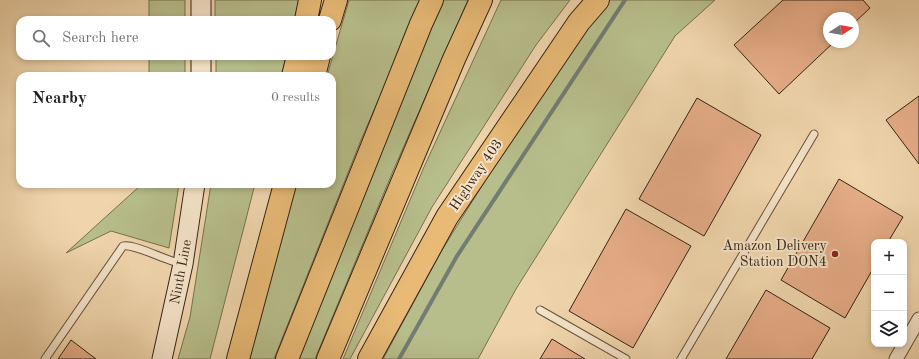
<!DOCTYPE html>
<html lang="en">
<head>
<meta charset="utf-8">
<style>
  body { margin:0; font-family:"Old Standard TT",serif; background:#f6f6f6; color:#202124 }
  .controls { position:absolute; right:12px; bottom:12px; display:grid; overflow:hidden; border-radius:8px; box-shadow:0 2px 6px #0003 }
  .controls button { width:36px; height:36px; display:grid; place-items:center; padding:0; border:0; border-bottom:1px solid #e0e0e0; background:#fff; color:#202124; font:20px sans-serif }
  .compass { position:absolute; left:823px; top:12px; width:36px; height:36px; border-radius:50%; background:#fff; box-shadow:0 2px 6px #0003; rotate:79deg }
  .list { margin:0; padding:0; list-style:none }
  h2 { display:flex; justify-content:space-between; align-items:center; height:52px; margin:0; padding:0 16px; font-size:17px }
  h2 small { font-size:13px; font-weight:400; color:#757577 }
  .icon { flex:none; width:22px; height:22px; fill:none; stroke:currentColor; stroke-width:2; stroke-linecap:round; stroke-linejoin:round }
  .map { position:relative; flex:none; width:919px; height:359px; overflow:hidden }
  .search { position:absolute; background:#fff; box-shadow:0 2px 6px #0003; left:16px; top:16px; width:320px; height:44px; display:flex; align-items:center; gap:10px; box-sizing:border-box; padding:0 14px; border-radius:12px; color:#757577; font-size:15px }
  .panel { position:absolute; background:#fff; box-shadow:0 2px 6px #0003; left:16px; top:72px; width:320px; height:116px; border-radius:12px }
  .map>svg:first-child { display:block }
  .green { fill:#b7be8b; stroke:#767150 }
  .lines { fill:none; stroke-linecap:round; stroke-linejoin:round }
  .stream { stroke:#737c73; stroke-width:4 }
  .building { fill:#e6ad88; stroke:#342415 }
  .lane-casing { stroke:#63503b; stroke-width:9 }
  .street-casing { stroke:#63503b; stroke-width:15 }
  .secondary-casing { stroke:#342415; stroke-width:21 }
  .highway-casing { stroke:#342415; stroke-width:24 }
  .lane { stroke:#f5e4c9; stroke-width:7 }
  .street { stroke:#f5e4c9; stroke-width:13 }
  .secondary { stroke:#f5e4c9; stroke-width:19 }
  .highway { stroke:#e8ba76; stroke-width:22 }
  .poi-dot { fill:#8f2418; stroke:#f5e4c9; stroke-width:1.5 }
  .labels { text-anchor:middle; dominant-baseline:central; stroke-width:4; stroke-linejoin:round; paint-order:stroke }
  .street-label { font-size:14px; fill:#342415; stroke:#f5e4c9 }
  .poi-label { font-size:14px; fill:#342415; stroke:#f5e4c9; text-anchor:end }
</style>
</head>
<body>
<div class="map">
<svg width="919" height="359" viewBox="0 0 919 359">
  <rect width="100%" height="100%" fill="#f0d5ac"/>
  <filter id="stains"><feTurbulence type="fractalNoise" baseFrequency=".005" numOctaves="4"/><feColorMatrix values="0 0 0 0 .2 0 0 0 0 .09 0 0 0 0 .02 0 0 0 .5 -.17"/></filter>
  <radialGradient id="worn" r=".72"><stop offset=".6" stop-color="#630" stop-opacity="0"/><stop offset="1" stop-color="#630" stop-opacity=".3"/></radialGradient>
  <path class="green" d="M149,0h36v20h-36z
    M215,0h84l-5,20h-79z
    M349,0h73l-61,140 -87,219h-26l48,-175h36v-108h-5z
    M442,0h26l-75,171 -78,188h-20z
    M501,0h69l-34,45 -104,162 -82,152h-7l81,-192z
    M607,0h108l-40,36 -159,253 -38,70h-95l59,-109 92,-148z
    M149,56h36v20h-36z
    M216,56h70l-4,20h-66z
    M142,184h37l-10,64 -58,-17 -45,22z
    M211,184h44l-45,175h-32l12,-42z"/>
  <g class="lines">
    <path class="stream" d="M399,359l58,-103 168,-256"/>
  </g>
  <path class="building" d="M783,0h80l7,8 -17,16v-6h-24v24h5l-55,52 -45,-49z
    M919,96v68l-33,-44z
    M697,98l64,37 -57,101 -65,-37z
    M839,179l64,38 -15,25h-14v25l-29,51 -64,-38z
    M626,209l65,37 -58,102 -64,-37z
    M766,290l64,38 -18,31h-86z
    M552,339l33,20h-45z
    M71,340l25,19h-38z"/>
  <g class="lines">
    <g class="lane-casing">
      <path id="lane" d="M540,310l86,49
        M45,359l78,-113c11,-3 45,16 60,18
        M681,359l133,-225"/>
    </g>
    <g class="street-casing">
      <path id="street" d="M896,359l23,-40"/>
    </g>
    <g class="secondary-casing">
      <path id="secondary" d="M201,0v20
        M201,76v-20
        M162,359l21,-95 12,-80"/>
    </g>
    <g class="highway-casing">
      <path id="highway" d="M306,20l4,-20
        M330,20l6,-20
        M293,76l5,-20
        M314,76l5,-20
        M238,359l47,-175
        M287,359l134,-335 11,-24
        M328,359l126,-300 27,-59
        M369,359l78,-142 132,-195 19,-22"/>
    </g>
    <use href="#lane" class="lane"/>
    <use href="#street" class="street"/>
    <use href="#secondary" class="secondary"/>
    <use href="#highway" class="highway"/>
  </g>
  <circle class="poi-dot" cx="835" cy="254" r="4"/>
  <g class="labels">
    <g class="street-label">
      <text transform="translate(476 175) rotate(-56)">Highway 403</text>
      <text transform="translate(181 272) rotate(-79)">Ninth Line</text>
    </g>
    <g class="poi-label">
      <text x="827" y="246">Amazon Delivery<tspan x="827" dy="16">Station DON4</tspan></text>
    </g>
  </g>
  <rect width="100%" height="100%" filter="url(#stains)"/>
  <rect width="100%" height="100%" fill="url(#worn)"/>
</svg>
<div class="controls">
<button>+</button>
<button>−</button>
<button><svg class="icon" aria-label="layers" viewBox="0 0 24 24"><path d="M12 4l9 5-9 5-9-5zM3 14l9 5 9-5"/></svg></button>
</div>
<svg class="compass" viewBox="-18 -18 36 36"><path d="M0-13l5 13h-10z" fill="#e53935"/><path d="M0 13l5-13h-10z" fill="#757577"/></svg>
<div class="search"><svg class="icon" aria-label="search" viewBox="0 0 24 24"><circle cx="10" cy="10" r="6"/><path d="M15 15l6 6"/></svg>Search here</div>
<section class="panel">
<h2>Nearby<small>0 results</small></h2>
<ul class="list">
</ul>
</section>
</div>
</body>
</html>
